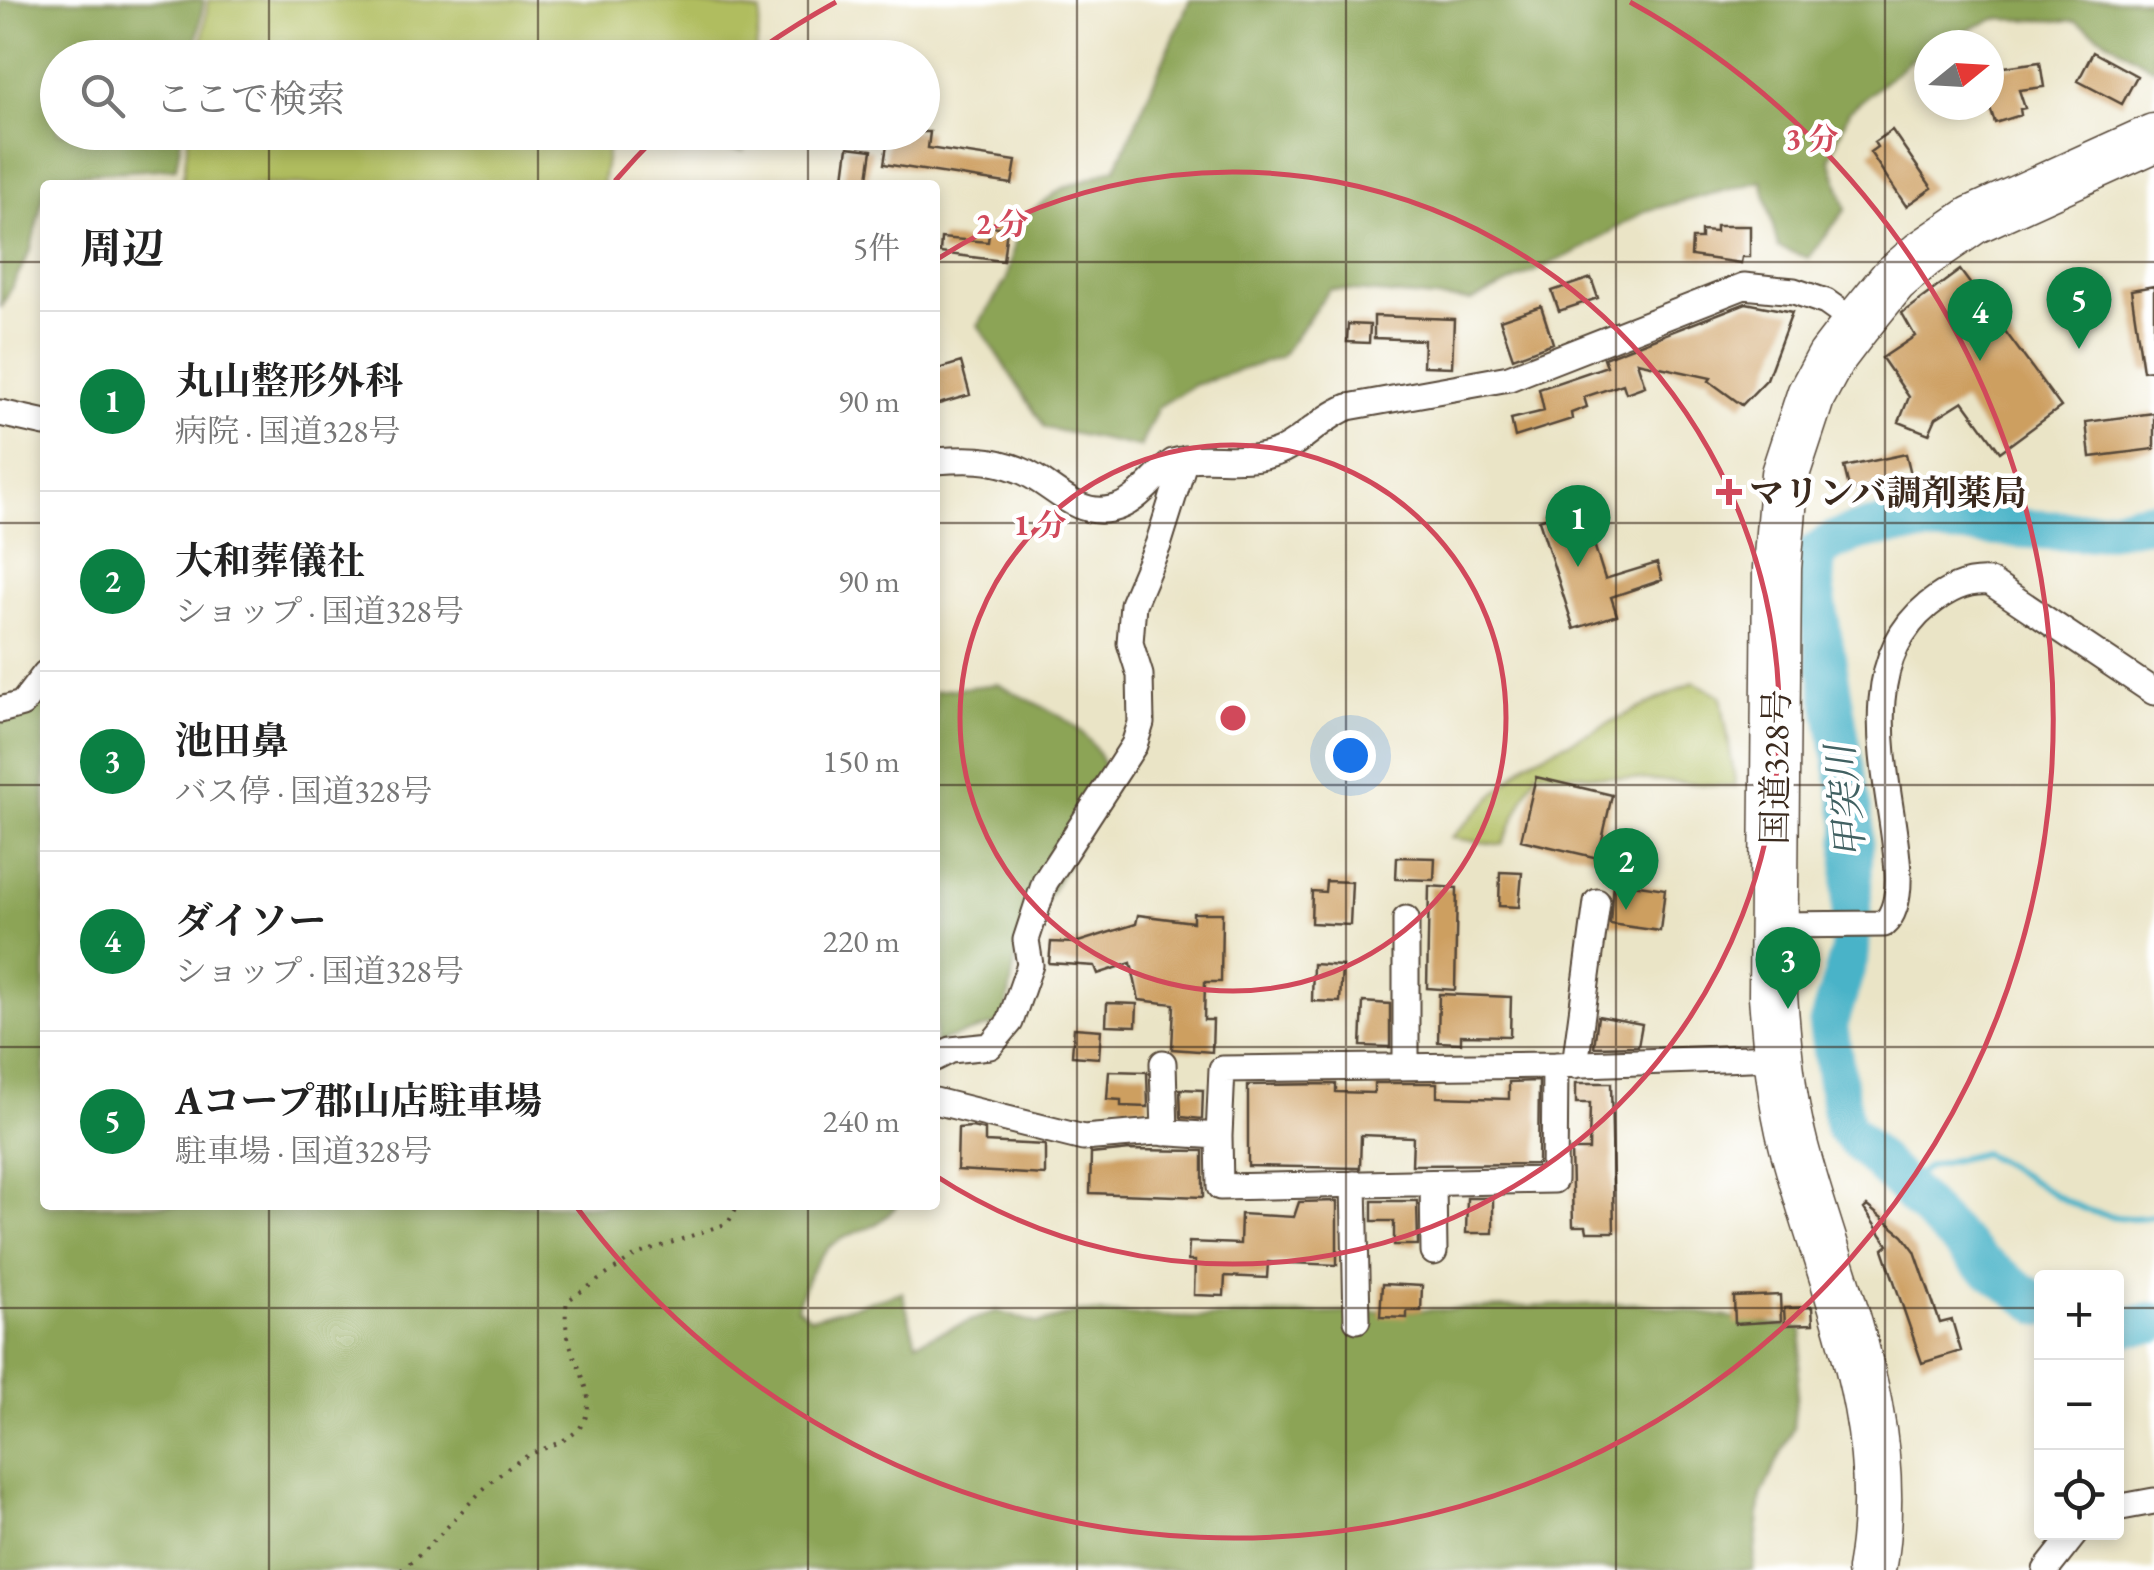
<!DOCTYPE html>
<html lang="ja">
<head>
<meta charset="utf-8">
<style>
  body { margin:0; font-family:"EB Garamond","Noto Serif JP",serif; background:#f2f2f2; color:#222 }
  .controls { position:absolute; right:30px; bottom:30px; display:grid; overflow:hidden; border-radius:10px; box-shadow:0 5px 15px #0003 }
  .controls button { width:90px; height:90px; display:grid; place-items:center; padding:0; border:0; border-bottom:2px solid #e0e0e0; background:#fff; color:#222; font:50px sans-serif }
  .compass { position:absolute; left:1914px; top:30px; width:90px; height:90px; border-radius:50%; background:#fff; box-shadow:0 5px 15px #0003; rotate:72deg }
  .you { position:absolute; left:1350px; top:755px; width:35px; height:35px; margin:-25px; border:8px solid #fff; border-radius:50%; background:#1a73e8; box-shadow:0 0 0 15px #1a73e833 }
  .badge { display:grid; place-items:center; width:65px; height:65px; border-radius:50%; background:#0b8043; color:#fff; font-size:32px; font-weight:700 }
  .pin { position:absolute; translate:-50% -82px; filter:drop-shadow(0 2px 5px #0008) }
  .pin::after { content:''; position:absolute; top:52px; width:35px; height:30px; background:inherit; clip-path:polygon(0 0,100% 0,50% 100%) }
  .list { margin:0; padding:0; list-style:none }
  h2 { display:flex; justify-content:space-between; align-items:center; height:130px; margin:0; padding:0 40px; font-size:42px }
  h2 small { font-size:32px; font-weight:400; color:#767676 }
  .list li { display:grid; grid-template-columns:65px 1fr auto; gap:30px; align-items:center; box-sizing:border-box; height:180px; padding:0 40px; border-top:2px solid #e0e0e0 }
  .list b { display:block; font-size:38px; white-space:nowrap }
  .list p { margin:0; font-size:32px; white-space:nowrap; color:#767676 }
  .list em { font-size:32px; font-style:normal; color:#767676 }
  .icon { flex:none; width:55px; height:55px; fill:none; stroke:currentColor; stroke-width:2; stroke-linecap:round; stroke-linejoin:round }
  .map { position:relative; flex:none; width:2154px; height:1570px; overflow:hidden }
  .search { position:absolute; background:#fff; box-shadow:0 5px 15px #0003; left:40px; top:40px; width:900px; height:110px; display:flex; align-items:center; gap:25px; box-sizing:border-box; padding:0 35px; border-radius:55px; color:#767676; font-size:38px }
  .panel { position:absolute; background:#fff; box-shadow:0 5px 15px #0003; left:40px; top:180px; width:900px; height:1030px; border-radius:10px }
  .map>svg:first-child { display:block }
  .green { fill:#b0bd5f; stroke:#76743e; stroke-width:2.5 }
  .forest { fill:#8ca456; stroke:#64673a; stroke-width:2.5 }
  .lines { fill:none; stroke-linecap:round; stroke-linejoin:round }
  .stream { stroke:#4ab3c8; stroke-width:6 }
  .river { stroke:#4ab3c8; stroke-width:40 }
  .building { fill:#cd9f61 }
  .street-casing { stroke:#554637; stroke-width:29 }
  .highway-casing { stroke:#554637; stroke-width:51 }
  .path { stroke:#554637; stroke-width:4; stroke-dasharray:2.5 8; stroke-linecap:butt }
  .street { stroke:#fff; stroke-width:25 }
  .highway { stroke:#fff; stroke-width:48 }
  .grid { fill:none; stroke:#3b2a1e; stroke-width:2.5; stroke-opacity:0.55 }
  .ring { fill:none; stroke:#d1495b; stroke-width:5 }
  .poi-dot { fill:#d1495b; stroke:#fff; stroke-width:4 }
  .labels { text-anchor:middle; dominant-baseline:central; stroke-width:9; stroke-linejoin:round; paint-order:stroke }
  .poi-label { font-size:35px; font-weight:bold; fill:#3b2a1e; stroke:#fff; text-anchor:start }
  .street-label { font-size:35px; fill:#3b2a1e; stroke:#fff }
  .water-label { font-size:38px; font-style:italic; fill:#416162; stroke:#fff }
  .centre { fill:#d1495b; stroke:#fff; stroke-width:5 }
  .ring-label { font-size:30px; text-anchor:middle; font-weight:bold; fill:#d1495b; stroke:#fff; stroke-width:9; stroke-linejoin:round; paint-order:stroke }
</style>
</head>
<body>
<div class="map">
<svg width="2154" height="1570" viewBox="0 0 2154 1570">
  <rect width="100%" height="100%" fill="#fff"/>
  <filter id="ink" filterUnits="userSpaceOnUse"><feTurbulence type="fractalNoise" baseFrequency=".01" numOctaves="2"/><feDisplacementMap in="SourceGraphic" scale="20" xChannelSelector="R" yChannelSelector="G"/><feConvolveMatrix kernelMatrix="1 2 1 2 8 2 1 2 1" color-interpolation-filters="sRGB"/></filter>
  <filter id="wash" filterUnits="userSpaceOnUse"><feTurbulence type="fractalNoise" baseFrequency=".0048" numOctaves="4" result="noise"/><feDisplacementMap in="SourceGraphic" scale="40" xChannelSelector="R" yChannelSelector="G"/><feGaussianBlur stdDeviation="2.25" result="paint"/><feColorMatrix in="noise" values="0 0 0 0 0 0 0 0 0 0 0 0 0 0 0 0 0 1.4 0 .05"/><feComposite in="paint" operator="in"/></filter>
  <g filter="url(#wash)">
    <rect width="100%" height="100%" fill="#eae4c6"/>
    <path class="green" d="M208,0h454l99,12 -6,45h-555z
      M189,133v-1l557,1 -2,18 -134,-17 -8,51h-420z
      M1694,682l27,14 15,91 -199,-16 -35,74 -51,-7 76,-76z"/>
    <path class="forest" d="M0,0h204l-10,57 -136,1v74l124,1 -6,35 -128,8 -17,73 -30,59z
      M1190,0h964v69l-78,-48 -81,-2 -66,26 -80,66 -19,48 16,50 -38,49 -30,-11 -16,-66 -117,30 -59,36 -115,54 -141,-12 -49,68 -87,28 -36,22 -18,40 -95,-19 -67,-103 29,-46 12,-59 42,-31 55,-21z
      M45,669v536h852c-21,26 -33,21 -59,36 -22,12 -34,43 -41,66l14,11 91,-26 14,50 80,-31 42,13 41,-12 112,6 447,-15 165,26 -10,99 -32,68 -8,74h-1753v-853z
      M998,684c56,31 96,36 114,104l-94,160 -14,74 -61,18 -8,7v-356z"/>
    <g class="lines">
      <path class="stream" d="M1903,1186l26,-20 54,-13c60,29 100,75 171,63"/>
      <path class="river" d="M2042,1306l-62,-44 -136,-135 -16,-101 22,-73 4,-129 -40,-238 2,-33c57,-51 198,-19 270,-22 22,-2 46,-8 68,-11
        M2116,1327l38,-4"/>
    </g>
    <g id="blocks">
      <path class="building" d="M2093,52l44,24 -15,28 -44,-23z
        M2040,62l4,25 -25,3 6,18 -5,1 1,6 -26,8 -6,-18v-36z
        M1892,130l40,58 -26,18 -36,-54 7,-5 -3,-5z
        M889,132h41l-2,16 88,13 -4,23 -128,-20z
        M848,147l24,3 -5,35h-24z
        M990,226l17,2 -4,33 -63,-8 1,-15 47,4z
        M1716,226h34v31h-8l-1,6 -50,-7 1,-17h9v-8l15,1z
        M1960,270l101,137 -61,45 -37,-51 -27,17 -7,16 -30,-12 10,-25 -27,-39 33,-22 -13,-23z
        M1591,278l7,20 -39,13 -7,-20z
        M2154,286v84l-11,1 -12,-81z
        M1746,303l46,9 -25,67 -25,26 -33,-24 2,-3 -74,-16 8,24 -19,7 -3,-9 -39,13 3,10 -16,6 1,6 -57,18 -4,-18 33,-8 -5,-22 68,-23 -3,-8z
        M1541,306l12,37 -40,15 -13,-38z
        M1374,316l80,3 -2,48 -29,-1 1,-26 -50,-2z
        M1348,324l22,1 -1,18 -22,-1z
        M961,362l9,33 -35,10v-35z
        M2154,413v36l-64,8 -4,-35z
        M1906,454l6,24 -62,13 -6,-24z
        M1582,506l23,73 52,-16 5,17 -51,17 6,18 -43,14 -35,-109z
        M1536,777l76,18 -14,63 -77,-18z
        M1397,857l38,1 -1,22 -38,-1z
        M1500,872l22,1 -3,34 -20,-1z
        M1326,881l26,1 -2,43 -39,-2 1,-32 13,1z
        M1613,881l52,8 -5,42 -50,-7z
        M1429,886l28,2 -2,102 -28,-2z
        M1193,913h29l-1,69h-16l-1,38h9l-1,32 -40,-3 2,-45 -35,-4 -8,-37 -33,11 -3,-8 -46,-3 2,-21 24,1 61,-19 2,-9 55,7z
        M1313,964l29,2 -2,36 -28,-1z
        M1439,994l72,3 -1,39 -49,-1v8l-23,-1z
        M1363,1002l27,2v43l-29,-1z
        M1107,1003l30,1 -1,22 -30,-1z
        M1598,1016l44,8 -4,22 -44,1z
        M1074,1028l27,2 -2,28 -27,-2z
        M1109,1071l38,1 1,35 -27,-1v-6l-14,-1z
        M1539,1081l-1,83 -126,1 1,-28 -52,-2 -1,33 -112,-2v-81l88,-1v8l38,1v-10h63v14l72,2v-17z
        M1576,1083h35l3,149h-27l-1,-6h-13l-2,-76h18l1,-47h-14z
        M1180,1089l23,1 -1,29 -21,-2z
        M972,1127l13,3v12l60,3v30l-88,-5 1,-42z
        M1130,1150l73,1v46l-113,-4 1,-39z
        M1467,1198h26v35h-27z
        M1337,1201v64l-69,-3 -1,16 -42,-2 -1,20 -30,-1 1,-34h-7l1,-19 51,2 1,-30 53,3 5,-15z
        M1372,1201h45l1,44h-24v-24h-22z
        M1867,1206l36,29 12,16 25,72 12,-3 9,31 -39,12 -39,-114 5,-4 -24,-36z
        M1382,1284l40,2 -1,25h-14v7l-27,-1z
        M1780,1295l1,26 -46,3 -1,-27z
        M1812,1307l1,17 -28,1 -1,-17z"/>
    </g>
  </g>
  <g filter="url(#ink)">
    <use href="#blocks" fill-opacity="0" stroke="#554637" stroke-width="2.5"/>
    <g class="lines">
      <g class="street-casing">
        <path id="street" d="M0,413l45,10
          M935,461c31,-2 56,-3 85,9 31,12 54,47 91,39 26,-5 42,-32 62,-47 33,-9 68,3 102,-9 24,-8 44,-34 73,-46l161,-29 235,-92 50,5 32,11 31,22
          M0,710l22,-6 23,-30
          M1774,925l110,-1c51,-48 -61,-234 44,-319 19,-15 37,-25 62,-23l164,110
          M935,1058l16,-8 39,-4 20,-24 20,-57 -4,-25 19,-58 89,-137 7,-22 -1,-48 -10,-32 3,-39 25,-59 27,-86
          M1163,1063l2,70
          M1406,1065v-146
          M1575,1065l22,-163
          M935,1101l148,37 73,-6 63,4 3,-67 333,-4 222,-8
          M1219,1136l1,51 334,-7 1,-115
          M1433,1183l1,69
          M1354,1184l3,136
          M2116,1508l38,-7
          M2046,1570l30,-38"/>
      </g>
      <g class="highway-casing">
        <path id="highway" d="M1871,1570c27,-148 -40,-284 -77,-423 -13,-49 -17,-100 -21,-151l4,-428 8,-94 26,-79 20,-37 26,-34 36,-44 29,-25 51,-35 181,-82"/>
      </g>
      <path class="path" d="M401,1570c44,-33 73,-81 119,-110 24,-16 66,-17 68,-55 2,-32 -29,-57 -21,-104l69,-46 92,-32 10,-18"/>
      <use href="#street" class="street"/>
      <use href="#highway" class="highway"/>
    </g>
  </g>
  <path class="grid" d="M269,0v58M538,0v58M808,0v58M1077,0v1570M1346,0v1570M1616,0v1570M1885,0v1570M269,132v53M538,132v53M808,132v53M0,262h45M935,262h1219M0,523h45M935,523h1219M0,785h45M935,785h1219M0,1047h45M935,1047h1219M269,1205v365M538,1205v365M808,1205v365M0,1308h2042M2116,1308h38"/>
  <g class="ring">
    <circle cx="1233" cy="718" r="273"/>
    <path d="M936 260A546 546 0 1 1 936 1176"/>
    <path d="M615 181A819 819 0 0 1 659 134M752 55A819 819 0 0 1 836 2M1630 2A819 819 0 1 1 575 1205"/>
  </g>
  <path class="poi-dot" d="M1724 477h10v10h10v10h-10v10h-10v-10h-10v-10h10z"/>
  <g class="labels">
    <g class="poi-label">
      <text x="1749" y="492">マリンバ調剤薬局</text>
    </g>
    <g class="street-label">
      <text transform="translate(1775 767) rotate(-89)">国道328号</text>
    </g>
    <g class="water-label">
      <text transform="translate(1845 802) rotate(-96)">甲突川</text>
    </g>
  </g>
  <circle cx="1233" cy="718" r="15" class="centre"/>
  <g class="ring-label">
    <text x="1812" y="149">3 分</text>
    <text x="1002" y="234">2 分</text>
    <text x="1040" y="535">1 分</text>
  </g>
</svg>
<div class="controls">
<button>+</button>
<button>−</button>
<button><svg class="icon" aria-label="locate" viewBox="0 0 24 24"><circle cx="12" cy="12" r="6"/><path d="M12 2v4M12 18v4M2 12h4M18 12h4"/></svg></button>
</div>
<svg class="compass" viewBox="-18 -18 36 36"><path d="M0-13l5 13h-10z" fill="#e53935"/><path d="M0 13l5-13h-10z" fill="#767676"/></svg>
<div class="you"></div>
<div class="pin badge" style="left:1578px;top:567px">1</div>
<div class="pin badge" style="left:1626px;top:910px">2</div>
<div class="pin badge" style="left:1788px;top:1009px">3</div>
<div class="pin badge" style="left:1980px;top:361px">4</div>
<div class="pin badge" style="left:2079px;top:349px">5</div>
<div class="search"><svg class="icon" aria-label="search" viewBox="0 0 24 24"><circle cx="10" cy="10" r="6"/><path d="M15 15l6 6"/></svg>ここで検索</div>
<section class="panel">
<h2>周辺<small>5件</small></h2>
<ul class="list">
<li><span class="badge">1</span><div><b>丸山整形外科</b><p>病院 · 国道328号</p></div><em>90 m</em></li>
<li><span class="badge">2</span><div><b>大和葬儀社</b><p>ショップ · 国道328号</p></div><em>90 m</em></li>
<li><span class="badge">3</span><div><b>池田鼻</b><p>バス停 · 国道328号</p></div><em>150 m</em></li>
<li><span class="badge">4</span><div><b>ダイソー</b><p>ショップ · 国道328号</p></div><em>220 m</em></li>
<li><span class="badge">5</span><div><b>Aコープ郡山店駐車場</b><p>駐車場 · 国道328号</p></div><em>240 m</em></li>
</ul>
</section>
</div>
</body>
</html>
